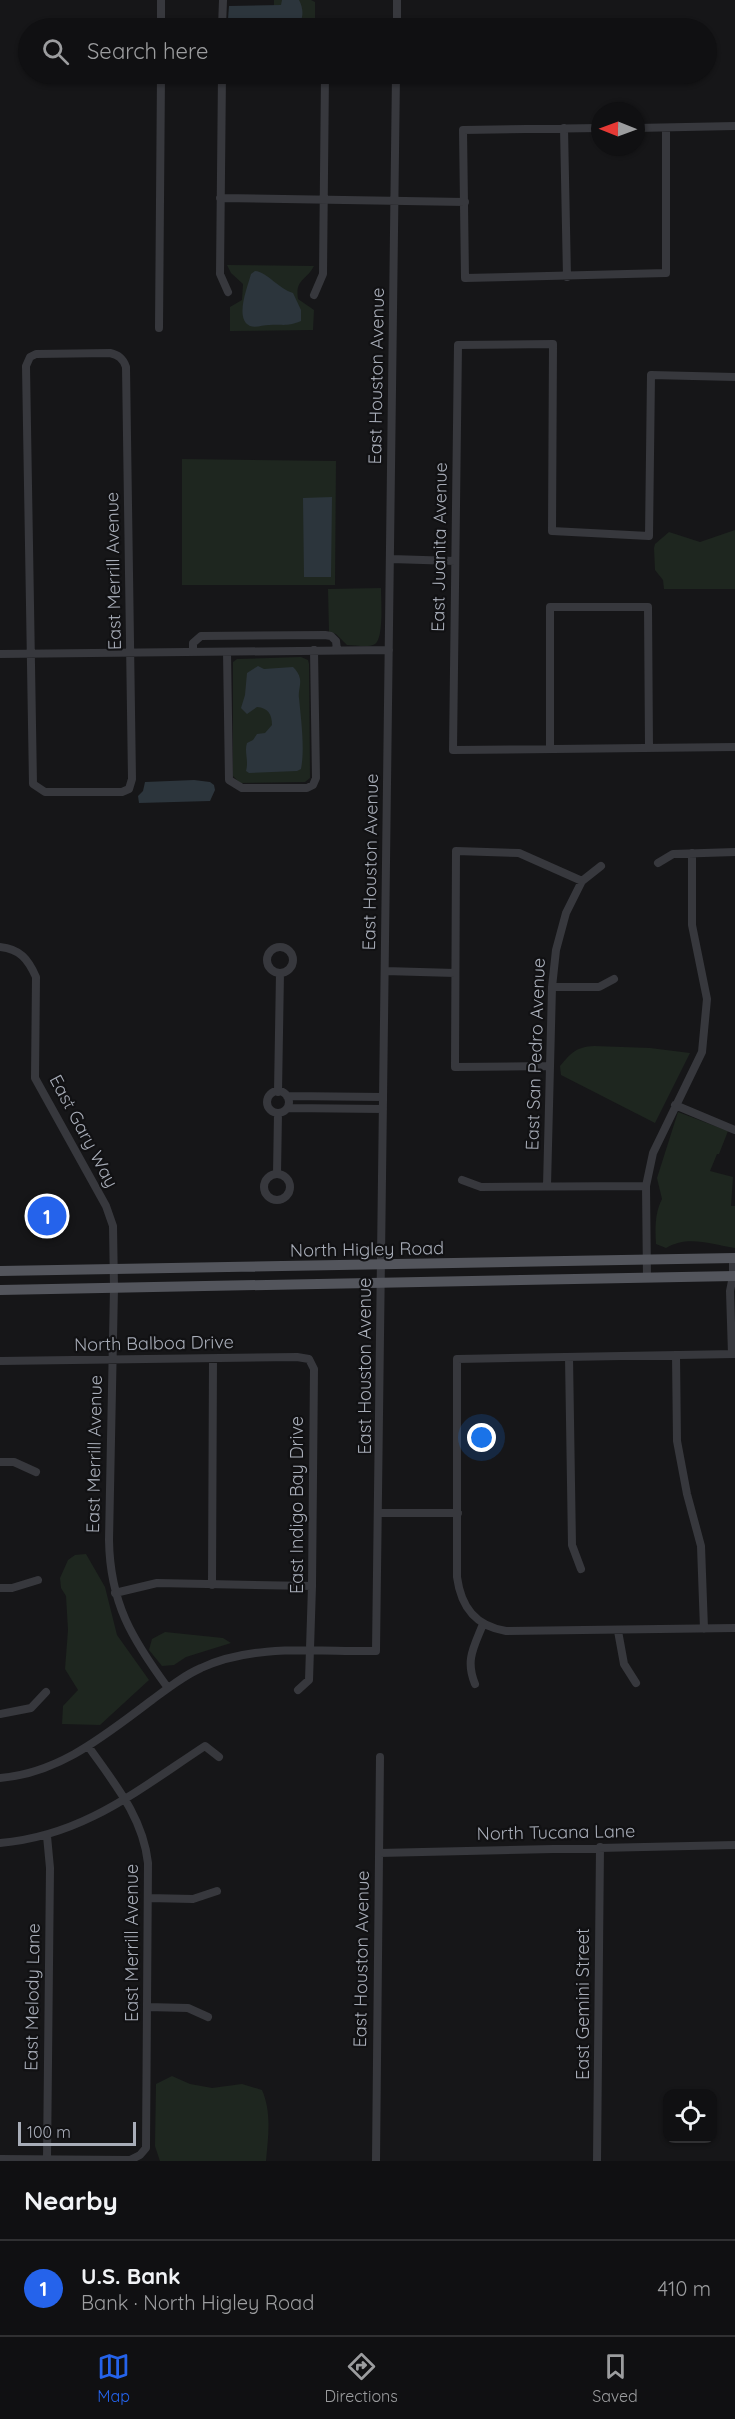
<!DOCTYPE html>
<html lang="en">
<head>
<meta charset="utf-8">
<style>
  body { margin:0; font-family:Quicksand,sans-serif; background:#1e1e20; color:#f1f3f6 }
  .controls { position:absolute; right:18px; bottom:18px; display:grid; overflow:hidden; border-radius:12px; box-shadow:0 2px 4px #0004 }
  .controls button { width:54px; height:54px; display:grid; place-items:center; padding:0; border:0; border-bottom:2px solid #303032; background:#101012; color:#f1f3f6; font:30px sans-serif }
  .compass { position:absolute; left:591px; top:102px; width:54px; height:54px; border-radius:50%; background:#101012; box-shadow:0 2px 4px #0004; rotate:271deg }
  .scale { position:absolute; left:18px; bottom:15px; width:118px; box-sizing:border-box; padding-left:6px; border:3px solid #a8adb8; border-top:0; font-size:16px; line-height:21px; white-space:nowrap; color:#a8adb8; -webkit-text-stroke:4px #111113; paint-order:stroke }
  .you { position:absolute; left:482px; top:1438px; width:21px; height:21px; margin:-15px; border:4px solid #fff; border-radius:50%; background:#1a73e8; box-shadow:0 0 0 9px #1a73e833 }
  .badge { display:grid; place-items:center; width:39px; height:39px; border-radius:50%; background:#2563eb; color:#fff; font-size:20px; font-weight:700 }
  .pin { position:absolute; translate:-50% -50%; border:3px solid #fff; box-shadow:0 2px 6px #0006 }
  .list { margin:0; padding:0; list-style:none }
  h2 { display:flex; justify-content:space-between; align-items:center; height:78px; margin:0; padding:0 24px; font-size:26px }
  h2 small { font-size:20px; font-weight:400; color:#9c9d9f }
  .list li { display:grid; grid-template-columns:39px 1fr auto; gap:18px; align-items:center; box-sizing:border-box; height:96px; padding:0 24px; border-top:2px solid #303032 }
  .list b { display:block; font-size:22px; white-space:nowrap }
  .list p { margin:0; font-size:20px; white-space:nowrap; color:#9c9d9f }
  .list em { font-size:20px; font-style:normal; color:#9c9d9f }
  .icon { flex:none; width:33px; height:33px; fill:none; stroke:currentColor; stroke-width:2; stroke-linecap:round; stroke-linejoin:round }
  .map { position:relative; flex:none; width:735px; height:2161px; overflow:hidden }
  .search { position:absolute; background:#101012; box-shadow:0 2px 4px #0004; left:18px; right:18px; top:18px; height:66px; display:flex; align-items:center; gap:15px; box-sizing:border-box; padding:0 21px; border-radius:33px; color:#9c9d9f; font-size:22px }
  .sheet { height:174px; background:#101012 }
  nav { display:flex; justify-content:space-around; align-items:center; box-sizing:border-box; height:84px; border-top:2px solid #303032; background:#101012; font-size:16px; color:#9c9d9f }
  nav a { display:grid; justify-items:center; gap:3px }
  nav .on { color:#2563eb }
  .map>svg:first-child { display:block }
  .green { fill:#1e261f }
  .water { fill:#2c353c }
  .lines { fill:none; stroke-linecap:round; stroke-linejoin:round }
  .minor { stroke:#37383d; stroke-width:8 }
  .major { stroke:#53555c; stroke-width:10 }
  .labels { text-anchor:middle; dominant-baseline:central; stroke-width:4.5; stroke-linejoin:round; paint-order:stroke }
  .street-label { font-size:18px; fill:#a8adb8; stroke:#111113 }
</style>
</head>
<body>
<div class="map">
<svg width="735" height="2161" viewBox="0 0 735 2161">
  <rect width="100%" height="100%" fill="#161618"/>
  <path class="green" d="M274,0h37l4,2v20l-10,6h-31z
    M227,265l87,1c-8,15 -19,13 -16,33l16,11 -1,20 -83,1v-24l12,-7 1,-16 -12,-11z
    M182,459l154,2 -1,124h-153z
    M735,530v59h-71l-1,-9 -8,-10 -1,-22 1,-4 14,-12 31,10z
    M381,588c0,11 3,50 -6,56 -6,4 -20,1 -28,1l-11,-11 -7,-2 -1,-43z
    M301,657l7,3 1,4 1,114 -5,4 -65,1 -7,-7v-114l4,-3z
    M594,1046l56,2 40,5 -35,70 -94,-48 -1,-9c11,-13 16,-19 34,-20z
    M678,1112l50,19 -9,23h-2l-7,17 23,6 -2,29h4v42c-25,-4 -47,-13 -69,0l-10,-4c-1,-15 -1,-32 6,-45l-5,-21z
    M86,1554l19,33 12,48 32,45 -49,45 -38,-1 1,-18 15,-16 -13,-21 3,-39 -2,-34 -5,-8 -1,-10 8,-18 7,-5z
    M165,1632l58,6 8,5 -45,14 -12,8 -12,1 -13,-16 3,-11z
    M172,2076l18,8 22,4 30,-4 20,6c10,23 6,47 4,71h-106l-5,-15 1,-62z"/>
  <path class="water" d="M282,0h17c5,9 5,20 -3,28h-15v-10l-53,1 1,-13 52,-1z
    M255,271c12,1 24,18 38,22l8,17v11c-15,6 -17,3 -32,4 -6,0 -13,3 -19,1 -16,-7 -2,-40 1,-52z
    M332,497l-1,80h-27l-1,-79z
    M258,666l6,3 29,-2c4,4 6,7 7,12 1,7 -2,12 -1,19 2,21 6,50 2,71l-4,2 -48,2 -3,-2c3,-11 -2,-19 1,-28l6,-3 4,-6 8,-1 7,-8c0,-11 -4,-17 -15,-18l-10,7 -6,-6 4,-13 2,-22z
    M194,780l16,2 4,3 1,5 -5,11 -71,2 -1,-7 5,-5 2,-9z"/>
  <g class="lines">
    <path class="minor" d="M161,28v-28
      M222,28l1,-28
      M397,28v-28
      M222,74l-2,200 8,18
      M564,128l3,149
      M600,128l-137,2 2,148 201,-5v-145
      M636,128l99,-2
      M220,198l245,4
      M314,295l9,-21 2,-200
      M159,328l2,-254
      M110,353c8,2 13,5 16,14l6,412 -3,10 -7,3h-77l-12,-8 -7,-418 4,-9 6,-3z
      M735,377l-84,-2 -2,161 -97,-5 1,-187 -95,1 -5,405 282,-3
      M391,559l64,2
      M193,652v-9l8,-7 124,-1 6,1 5,5 1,9
      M227,652l2,128 13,8h65l6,-3 3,-7 -2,-128
      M0,654l389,-4
      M550,749v-142h98l1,141
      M658,863l15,-9 62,-2
      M0,947c20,2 28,12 36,30l-1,101 71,128 7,20 1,62 -5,252c1,63 23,99 59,148
      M267 960a13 13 0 1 1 26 0a13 13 0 1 1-26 0Z
      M385,971l70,2
      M552,987h47l15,-8
      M550,1066l-95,1 1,-216 63,2 63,28
      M267 1102a11 11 0 1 1 22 0a11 11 0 1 1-22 0Z
      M278,1092l2,-119
      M287,1096l96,1
      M675,1105l60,25
      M288,1108l95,1
      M277,1174l1,-61
      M264 1187a13 13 0 1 1 26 0a13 13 0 1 1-26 0Z
      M462,1180l19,7 165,-1
      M547,1186l5,-199 4,-37 10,-37 16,-32 19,-15
      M647,1278l-1,-92 7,-33 49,-101 5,-53 -15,-74v-72
      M732,1354l-2,-63 3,-15v-18
      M735,1354l-278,5v218c4,30 18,49 49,54l229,-3
      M676,1355l1,86 10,53 14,52 3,83
      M569,1357l3,188 9,24
      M0,1361l297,-4 12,2 5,10 -2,217 -3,94 -11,10
      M0,1462h14l22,10
      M379,1513h79
      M212,1585l1,-226
      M0,1588h12l26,-8
      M115,1593l42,-10 155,3
      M618,1631l6,33 12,19
      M475,1684c-10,-24 -1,-37 8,-60
      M0,1714l31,-6 15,-16
      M0,1778c60,-5 105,-43 152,-78 16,-12 31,-24 49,-32 53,-25 118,-16 175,-17l20,-1577
      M0,1843c83,-7 138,-53 205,-97l14,11
      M379,1853l356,-8
      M148,1898l45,1 24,-8
      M147,2007l41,1 20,9
      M0,2159l130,1 10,-5 6,-7 2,-285c-5,-46 -34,-80 -60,-117
      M47,2159l3,-291 -3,-32
      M376,2161l4,-404
      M597,2161l3,-314"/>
    <path class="major" d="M0,1271l735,-13
      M0,1290l735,-14"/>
  </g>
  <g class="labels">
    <g class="street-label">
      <text transform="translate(376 376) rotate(-89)">East Houston Avenue</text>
      <text transform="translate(439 547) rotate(-89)">East Juanita Avenue</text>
      <text transform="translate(113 571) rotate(-91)">East Merrill Avenue</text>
      <text transform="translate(370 862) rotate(-89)">East Houston Avenue</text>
      <text transform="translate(535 1054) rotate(-88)">East San Pedro Avenue</text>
      <text transform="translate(84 1131) rotate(62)">East Gary Way</text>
      <text transform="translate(367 1249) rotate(-1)">North Higley Road</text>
      <text transform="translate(154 1343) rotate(-1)">North Balboa Drive</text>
      <text transform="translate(364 1366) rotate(-90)">East Houston Avenue</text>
      <text transform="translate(94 1454) rotate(-89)">East Merrill Avenue</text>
      <text transform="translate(296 1505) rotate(-90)">East Indigo Bay Drive</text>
      <text transform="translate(556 1832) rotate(-1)">North Tucana Lane</text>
      <text transform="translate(131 1943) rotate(-90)">East Merrill Avenue</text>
      <text transform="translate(361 1959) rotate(-89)">East Houston Avenue</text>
      <text transform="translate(32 1997) rotate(-89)">East Melody Lane</text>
      <text transform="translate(582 2004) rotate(-90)">East Gemini Street</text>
    </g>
  </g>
</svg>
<div class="controls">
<button><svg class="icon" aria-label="locate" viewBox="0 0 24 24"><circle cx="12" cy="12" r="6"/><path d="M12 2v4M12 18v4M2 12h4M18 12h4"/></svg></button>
</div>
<svg class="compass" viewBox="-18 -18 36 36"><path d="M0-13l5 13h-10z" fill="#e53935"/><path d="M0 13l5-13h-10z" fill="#9c9d9f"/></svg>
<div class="scale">100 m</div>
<div class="you"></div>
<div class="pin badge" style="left:47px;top:1216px">1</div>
<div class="search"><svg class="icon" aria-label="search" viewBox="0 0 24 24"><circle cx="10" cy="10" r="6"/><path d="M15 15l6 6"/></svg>Search here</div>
</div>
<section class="sheet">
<h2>Nearby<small></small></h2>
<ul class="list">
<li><span class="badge">1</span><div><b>U.S. Bank</b><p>Bank · North Higley Road</p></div><em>410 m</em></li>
</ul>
</section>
<nav>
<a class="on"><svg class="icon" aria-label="map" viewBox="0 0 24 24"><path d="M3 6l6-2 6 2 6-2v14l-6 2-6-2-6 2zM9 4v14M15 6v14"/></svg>Map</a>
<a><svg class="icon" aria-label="directions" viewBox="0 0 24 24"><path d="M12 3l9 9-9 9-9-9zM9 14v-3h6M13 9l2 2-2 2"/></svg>Directions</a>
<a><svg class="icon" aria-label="saved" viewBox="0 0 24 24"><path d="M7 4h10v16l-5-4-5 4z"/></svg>Saved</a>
</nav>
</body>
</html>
